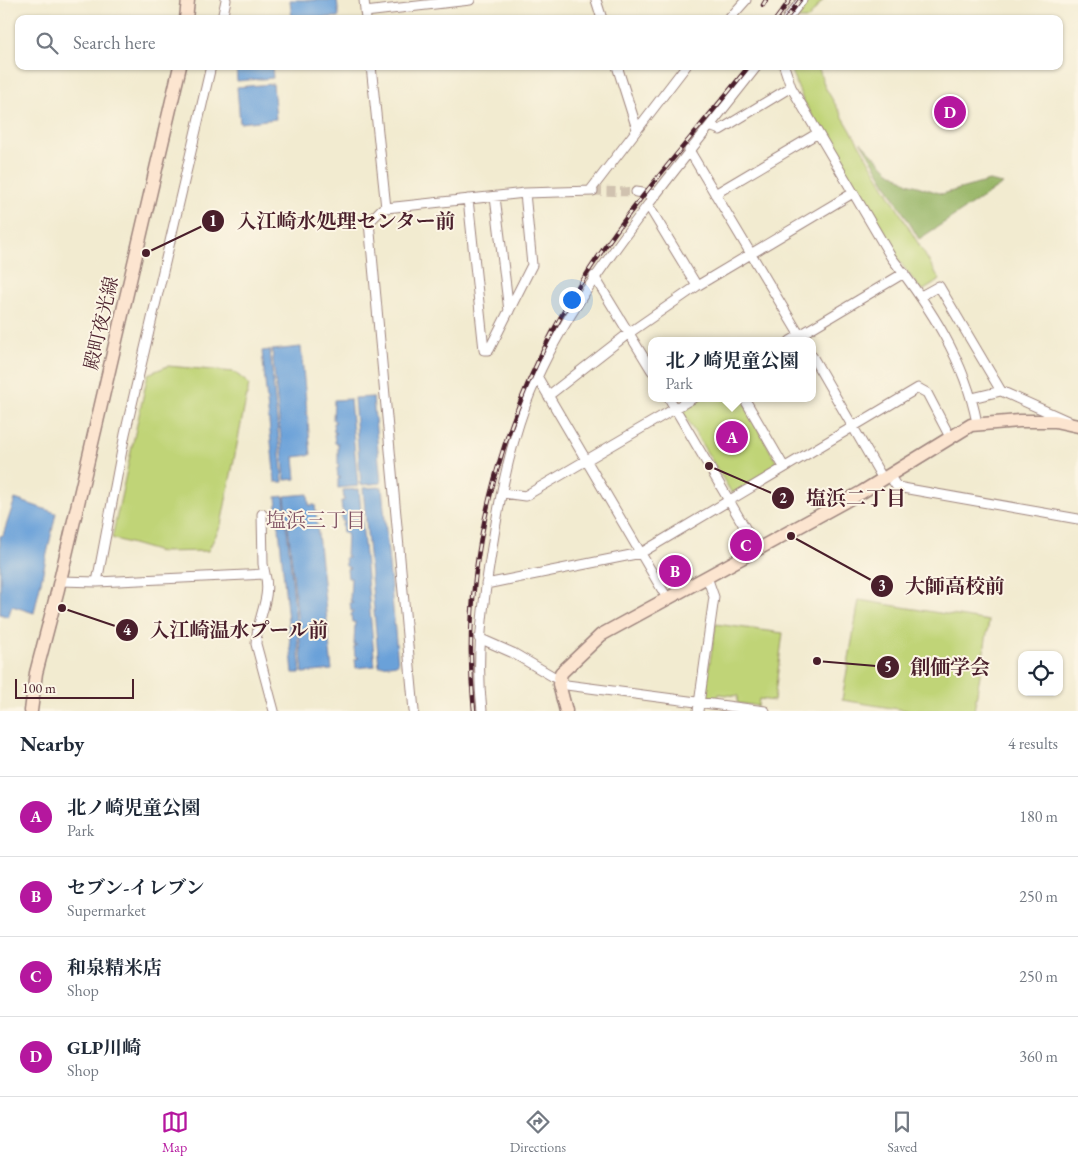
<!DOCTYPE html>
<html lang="en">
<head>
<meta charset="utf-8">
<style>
  body { margin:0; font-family:"EB Garamond","Noto Serif JP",serif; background:#f6f6f7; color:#1f2937 }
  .controls { position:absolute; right:15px; bottom:15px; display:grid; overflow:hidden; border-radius:10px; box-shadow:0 1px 4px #0004 }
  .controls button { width:45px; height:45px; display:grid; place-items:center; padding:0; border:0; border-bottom:1px solid #e0e1e3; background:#fff; color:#1f2937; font:25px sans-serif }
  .scale { position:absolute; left:15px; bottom:12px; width:119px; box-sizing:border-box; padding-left:5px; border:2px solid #4a1f2b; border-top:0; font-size:14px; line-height:18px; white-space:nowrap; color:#4a1f2b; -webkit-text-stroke:4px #fcf5e5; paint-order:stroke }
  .you { position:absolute; left:571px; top:299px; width:18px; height:18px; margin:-12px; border:4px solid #fff; border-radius:50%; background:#1a73e8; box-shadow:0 0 0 8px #1a73e833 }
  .badge { display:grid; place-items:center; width:32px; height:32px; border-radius:50%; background:#b5179e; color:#fff; font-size:16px; font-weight:700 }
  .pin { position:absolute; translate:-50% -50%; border:2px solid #fff; box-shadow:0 1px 5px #0006 }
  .popup { position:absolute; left:648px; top:337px; width:168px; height:65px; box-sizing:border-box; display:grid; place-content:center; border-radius:10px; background:#fff; filter:drop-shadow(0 1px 4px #0005); font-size:16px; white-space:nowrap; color:#747a83 }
  .popup b { font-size:19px; color:#1f2937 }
  .popup::after { content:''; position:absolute; left:50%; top:100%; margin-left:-10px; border:10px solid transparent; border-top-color:#fff }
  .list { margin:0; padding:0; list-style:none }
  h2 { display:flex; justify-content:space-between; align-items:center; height:65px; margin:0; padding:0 20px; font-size:21px }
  h2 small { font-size:16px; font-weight:400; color:#747a83 }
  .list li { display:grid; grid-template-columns:32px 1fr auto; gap:15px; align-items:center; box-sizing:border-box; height:80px; padding:0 20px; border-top:1px solid #e0e1e3 }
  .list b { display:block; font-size:19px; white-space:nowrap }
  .list p { margin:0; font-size:16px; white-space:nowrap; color:#747a83 }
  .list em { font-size:16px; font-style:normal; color:#747a83 }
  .icon { flex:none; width:28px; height:28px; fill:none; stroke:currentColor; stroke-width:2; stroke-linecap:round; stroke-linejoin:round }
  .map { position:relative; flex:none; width:1078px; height:711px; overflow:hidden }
  .search { position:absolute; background:#fff; box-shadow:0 1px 4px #0004; left:15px; right:15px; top:15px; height:55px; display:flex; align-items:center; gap:12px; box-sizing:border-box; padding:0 18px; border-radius:10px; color:#747a83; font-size:19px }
  .sheet { height:385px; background:#fff }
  nav { display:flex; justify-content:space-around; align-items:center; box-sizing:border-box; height:70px; border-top:1px solid #e0e1e3; background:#fff; font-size:14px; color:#747a83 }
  nav a { display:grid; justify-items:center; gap:2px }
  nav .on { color:#b5179e }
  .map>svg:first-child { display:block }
  .green { fill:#c0d477; stroke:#857a51 }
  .forest { fill:#98b668; stroke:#716a4a }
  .water { fill:#6ba1d9; stroke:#5a6082 }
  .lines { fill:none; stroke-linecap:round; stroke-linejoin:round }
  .street-tunnel { stroke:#d0c2af; stroke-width:9; stroke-dasharray:9 4.5; stroke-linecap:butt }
  .street-casing { stroke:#9e857e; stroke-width:11 }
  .secondary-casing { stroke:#9e857e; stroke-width:15 }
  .street { stroke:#fff; stroke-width:9 }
  .secondary { stroke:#fce5d0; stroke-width:12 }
  .rail-casing { stroke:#4a1f2b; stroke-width:4.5 }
  .rail { stroke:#fcf5e5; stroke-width:2.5; stroke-dasharray:8; stroke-linecap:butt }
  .labels { text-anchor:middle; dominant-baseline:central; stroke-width:4; stroke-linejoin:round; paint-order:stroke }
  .street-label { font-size:19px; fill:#4a1f2b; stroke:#fcf5e5 }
  .neighbourhood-label { font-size:20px; fill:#7f5162; stroke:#fcf5e5 }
  .leader { fill:none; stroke:#4a1f2b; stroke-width:2 }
  .callout-dot { fill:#4a1f2b; stroke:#fcf5e5; stroke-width:2 }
  .mark-label { font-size:15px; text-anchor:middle; font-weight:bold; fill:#fff }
  .callout-label { font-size:20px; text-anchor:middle; font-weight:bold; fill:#4a1f2b; stroke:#fcf5e5; stroke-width:4; stroke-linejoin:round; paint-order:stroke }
</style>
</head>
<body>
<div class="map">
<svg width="1078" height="711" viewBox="0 0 1078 711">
  <rect width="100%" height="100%" fill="#fcf5e5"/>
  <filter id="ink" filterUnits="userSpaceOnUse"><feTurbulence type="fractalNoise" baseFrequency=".02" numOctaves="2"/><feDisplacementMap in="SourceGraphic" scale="10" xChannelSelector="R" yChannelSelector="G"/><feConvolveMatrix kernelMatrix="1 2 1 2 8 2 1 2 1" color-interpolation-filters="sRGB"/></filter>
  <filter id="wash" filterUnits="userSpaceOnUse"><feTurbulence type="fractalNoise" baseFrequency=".0096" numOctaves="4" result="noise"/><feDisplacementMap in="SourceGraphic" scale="20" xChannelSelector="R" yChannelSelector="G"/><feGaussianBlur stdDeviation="1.12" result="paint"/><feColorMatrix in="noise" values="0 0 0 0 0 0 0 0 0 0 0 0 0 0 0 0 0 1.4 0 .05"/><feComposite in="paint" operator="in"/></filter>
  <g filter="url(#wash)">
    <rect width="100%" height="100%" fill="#f2ebd0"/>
    <path class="green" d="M806,0h17l-15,19h-17z
      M789,66h29l7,21 115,193 -16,10 -4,-1 -26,-35 -91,-154z
      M168,366l66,6 15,12 -28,141 -13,26 -48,1 -48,-14 36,-164z
      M702,398h40l37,69 -46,27 -2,-2 -48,-79v-4z
      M859,600l130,21 -15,90h-64l-68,-11z
      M716,624l67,9 -9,68 -15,-2 -1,7 -21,-3 1,-7 -19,-2 -2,6 -13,-2z"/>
    <path class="forest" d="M861,142l27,28 20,13 34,11 47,-13 14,3 -84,55z"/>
    <path class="water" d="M290,0h47l2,17 -47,2z
      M236,66h36l1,12 -36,3z
      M273,84l3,35 -36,4 -3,-36z
      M301,347l10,108 -17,2 2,22 -11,1 -13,-130z
      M270,350l13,132h-8l-13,-131z
      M373,397l8,86 -20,2 -7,-87z
      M350,399l8,87 -20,2v-9l3,-1 -3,-1 -1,-9 3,-1 -2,-1v-23h-3l-1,-9 3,-1 -3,-1 -1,-9 3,-1 -3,-2 1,-20z
      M382,487l16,177 -19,2 -16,-178z
      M359,489l16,177 -19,2 -1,-9 4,-1 -4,-2 -1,-9 3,-2h-3l1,-23h-3l-1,-8 3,-3h-3l-1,-9h3l-3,-2 1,-22h-3l-1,-9 3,-1 -4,-2 -1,-9h4l-3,-2 1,-22h-4l-1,-9 4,-1 -4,-2 -1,-8 3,-1 -2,-2 -1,-9h3l-1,-11z
      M308,494l1,11h6l17,165 -29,3 -18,-177z
      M284,496l17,177h-8l-17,-176z
      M15,499l41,14 -22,100 -22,-7 -4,11 -8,-3v-78l3,-1z"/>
  </g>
  <g filter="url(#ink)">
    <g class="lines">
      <path class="street-tunnel" d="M593,191l43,1"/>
      <g class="street-casing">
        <path id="street" d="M364,0l2,19
          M596,0l6,19
          M365,12l105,-12
          M222,19l4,-19
          M729,19l17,-19
          M787,19l15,-19
          M371,66l15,142
          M617,66l20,63
          M784,66l7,21 100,170c39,50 74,103 86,166
          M710,126l10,4 71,-43
          M689,150l114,191
          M590,191l96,-125
          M636,192l20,3
          M715,194l103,-61
          M495,197l14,114
          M468,199l16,151h5l43,-85 -7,-72
          M648,205l49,81
          M594,276l58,95
          M921,296l18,-10 62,105
          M790,341l114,-68
          M812,356l71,123
          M538,378l129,220
          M548,396l81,-63 68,-47 156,-93
          M669,398l89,152
          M744,398l40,69
          M972,398l29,-7 67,30
          M889,475l8,12 181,32
          M503,493l22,3 168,-98
          M262,514l1,50 2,10
          M60,581l37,1 168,-8c7,24 -9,46 -9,70l18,67
          M97,582l28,-148 86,-368
          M486,584l155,-31 277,-165 9,5 23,44
          M479,638l34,15 46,27
          M559,684l206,27
          M414,711l-45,-489 13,-13 4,-1 139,-15 68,-2
          M482,711c-6,-51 0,-100 8,-151 8,-52 17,-104 35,-154 28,-74 75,-137 122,-200 36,-47 73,-93 110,-140
          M698,711l16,-114 -7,-20"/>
      </g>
      <g class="secondary-casing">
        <path id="secondary" d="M186,19l2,-19
          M31,711l5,-38 22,-84 122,-523
          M566,711l-7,-27 2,-11 40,-38 261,-143 109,-67 48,-4h36l23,5"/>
      </g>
      <use href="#street" class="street"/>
      <use href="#secondary" class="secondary"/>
      <g class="rail-casing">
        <path id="rail" d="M763,5l3,-5
          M776,19l14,-19
          M786,19l14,-19
          M474,711c-16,-154 31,-314 116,-442 47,-72 106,-136 159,-203"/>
      </g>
      <use href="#rail" class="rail"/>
    </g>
  </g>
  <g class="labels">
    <g class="street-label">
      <text transform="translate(101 323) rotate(-77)">殿町夜光線</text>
    </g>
    <g class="neighbourhood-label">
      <text x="316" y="520">塩浜三丁目</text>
    </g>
  </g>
  <path class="leader" d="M146 253L213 221M709 466L783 498M791 536L882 586M62 608L127 630M817 661L888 667"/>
  <g class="callout-dot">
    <circle cx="146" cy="253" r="5"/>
    <circle cx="709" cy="466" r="5"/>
    <circle cx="791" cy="536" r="5"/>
    <circle cx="62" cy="608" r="5"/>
    <circle cx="817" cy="661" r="5"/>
    <circle cx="213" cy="221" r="12"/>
    <circle cx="783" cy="498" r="12"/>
    <circle cx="882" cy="586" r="12"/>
    <circle cx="127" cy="630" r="12"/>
    <circle cx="888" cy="667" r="12"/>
  </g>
  <g class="mark-label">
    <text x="213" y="226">1</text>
    <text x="783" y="503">2</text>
    <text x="882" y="591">3</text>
    <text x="127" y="635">4</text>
    <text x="888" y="672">5</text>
  </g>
  <g class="callout-label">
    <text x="346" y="228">入江崎水処理センター前</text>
    <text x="856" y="505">塩浜二丁目</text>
    <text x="955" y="593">大師高校前</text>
    <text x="239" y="637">入江崎温水プール前</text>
    <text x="950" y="674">創価学会</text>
  </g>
</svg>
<div class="controls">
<button><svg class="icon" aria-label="locate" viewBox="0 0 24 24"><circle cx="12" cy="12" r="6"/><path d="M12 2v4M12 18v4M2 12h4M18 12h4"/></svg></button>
</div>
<div class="scale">100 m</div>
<div class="you"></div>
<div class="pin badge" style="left:732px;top:437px">A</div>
<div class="popup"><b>北ノ崎児童公園</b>Park</div>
<div class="pin badge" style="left:675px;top:571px">B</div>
<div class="pin badge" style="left:746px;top:545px">C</div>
<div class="pin badge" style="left:950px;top:112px">D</div>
<div class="search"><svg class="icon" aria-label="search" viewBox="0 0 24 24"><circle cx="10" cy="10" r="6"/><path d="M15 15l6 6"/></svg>Search here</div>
</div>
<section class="sheet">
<h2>Nearby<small>4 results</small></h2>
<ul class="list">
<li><span class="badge">A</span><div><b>北ノ崎児童公園</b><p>Park</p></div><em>180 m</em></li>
<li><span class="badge">B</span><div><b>セブン-イレブン</b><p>Supermarket</p></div><em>250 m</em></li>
<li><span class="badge">C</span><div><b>和泉精米店</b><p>Shop</p></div><em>250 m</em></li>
<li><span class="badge">D</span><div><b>GLP川崎</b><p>Shop</p></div><em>360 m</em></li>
</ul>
</section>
<nav>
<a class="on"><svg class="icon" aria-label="map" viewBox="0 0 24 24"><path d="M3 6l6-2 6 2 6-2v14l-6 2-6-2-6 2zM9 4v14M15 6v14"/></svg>Map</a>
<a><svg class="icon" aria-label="directions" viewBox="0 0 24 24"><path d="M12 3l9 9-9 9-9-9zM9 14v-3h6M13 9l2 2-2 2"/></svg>Directions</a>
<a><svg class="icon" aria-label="saved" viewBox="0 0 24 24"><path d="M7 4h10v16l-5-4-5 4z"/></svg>Saved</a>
</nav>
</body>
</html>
